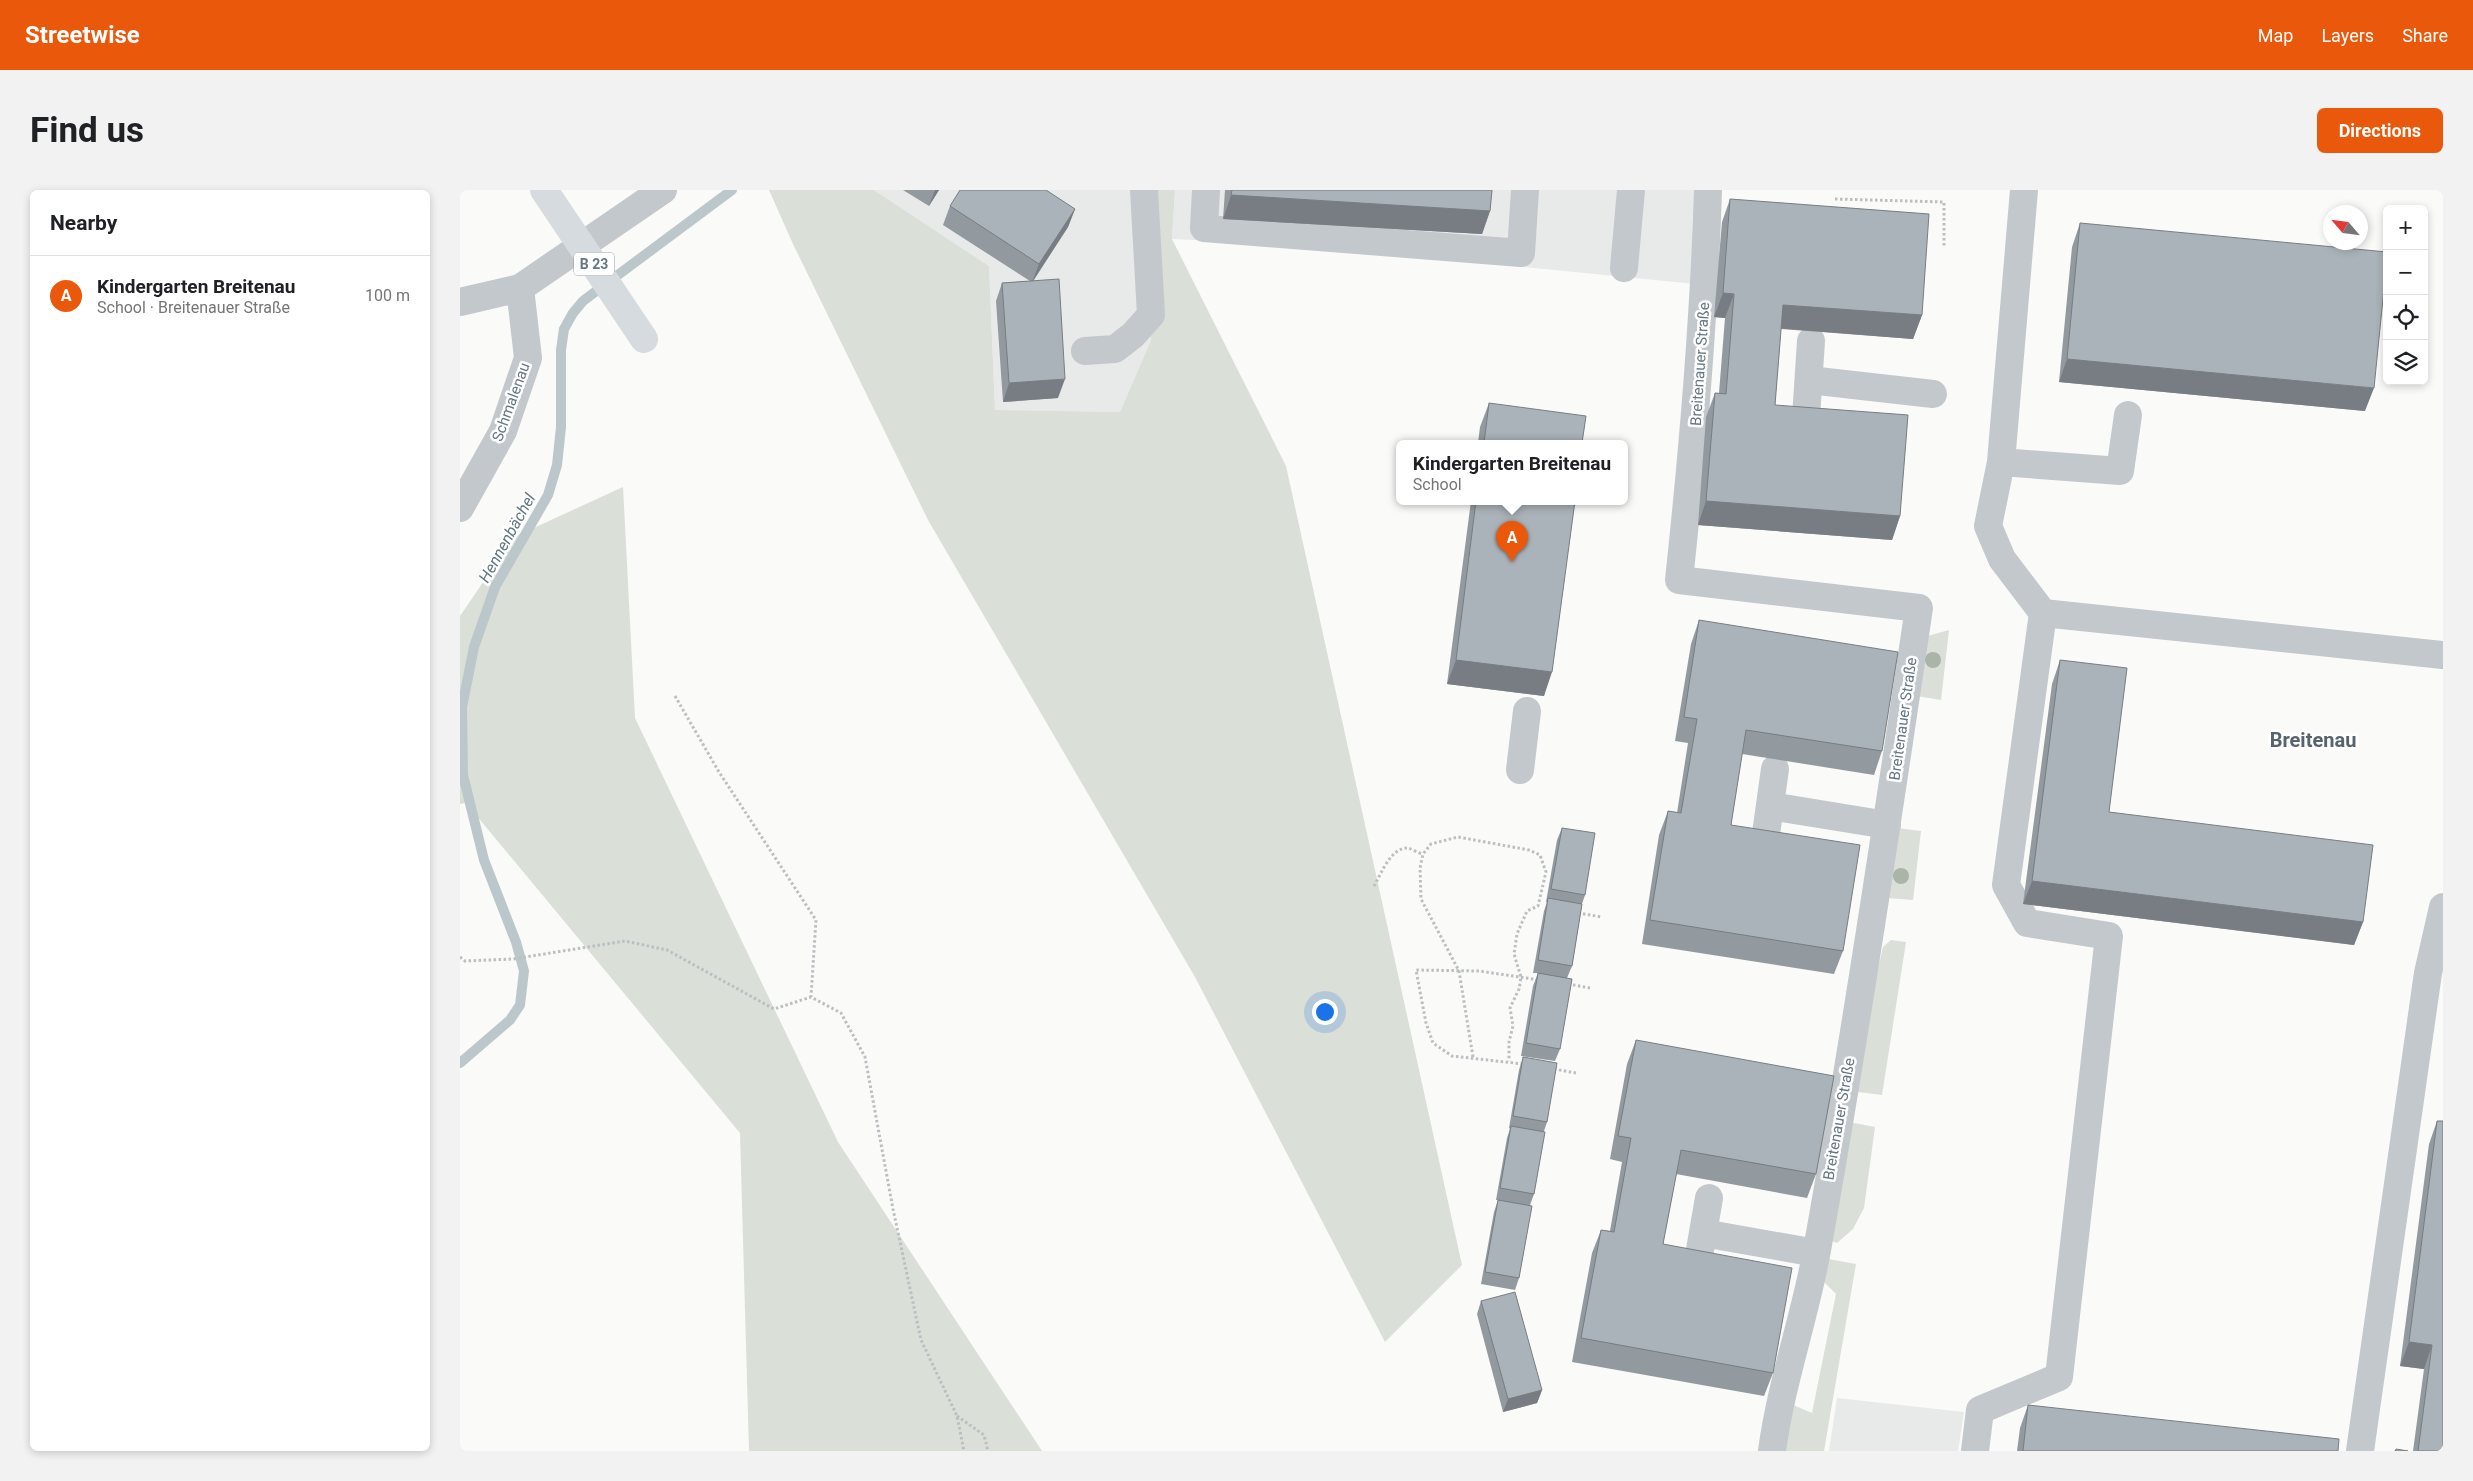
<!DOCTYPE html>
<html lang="en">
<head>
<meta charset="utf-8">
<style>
  body { margin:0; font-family:Roboto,sans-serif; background:#f2f2f2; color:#202124 }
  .controls { position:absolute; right:15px; top:15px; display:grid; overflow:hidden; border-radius:8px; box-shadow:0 2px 8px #0003 }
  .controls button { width:45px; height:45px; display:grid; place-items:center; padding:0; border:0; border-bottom:1px solid #e0e0e0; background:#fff; color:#202124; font:25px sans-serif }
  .compass { position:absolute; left:1863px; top:15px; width:45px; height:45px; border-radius:50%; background:#fff; box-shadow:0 2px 8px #0003; rotate:298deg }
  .you { position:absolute; left:864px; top:821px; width:18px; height:18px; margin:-12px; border:4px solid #fff; border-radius:50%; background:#1a73e8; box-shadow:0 0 0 8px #1a73e833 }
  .badge { display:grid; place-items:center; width:32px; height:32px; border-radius:50%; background:#ea580c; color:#fff; font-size:16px; font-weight:700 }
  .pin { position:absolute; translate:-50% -41px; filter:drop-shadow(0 1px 2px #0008) }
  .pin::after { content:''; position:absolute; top:26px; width:18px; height:15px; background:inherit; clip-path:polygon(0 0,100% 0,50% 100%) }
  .popup { position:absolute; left:936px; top:250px; width:232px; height:65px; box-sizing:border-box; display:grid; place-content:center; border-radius:8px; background:#fff; filter:drop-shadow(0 1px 4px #0005); font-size:16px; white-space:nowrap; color:#757577 }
  .popup b { font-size:19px; color:#202124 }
  .popup::after { content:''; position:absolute; left:50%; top:100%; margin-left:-10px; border:10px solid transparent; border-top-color:#fff }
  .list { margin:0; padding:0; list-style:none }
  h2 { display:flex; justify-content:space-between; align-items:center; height:65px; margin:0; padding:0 20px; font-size:21px }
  h2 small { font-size:16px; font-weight:400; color:#757577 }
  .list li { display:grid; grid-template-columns:32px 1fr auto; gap:15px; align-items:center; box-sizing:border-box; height:80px; padding:0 20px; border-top:1px solid #e0e0e0 }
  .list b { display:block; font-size:19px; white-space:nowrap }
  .list p { margin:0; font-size:16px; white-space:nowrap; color:#757577 }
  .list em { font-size:16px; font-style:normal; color:#757577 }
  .icon { flex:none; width:28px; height:28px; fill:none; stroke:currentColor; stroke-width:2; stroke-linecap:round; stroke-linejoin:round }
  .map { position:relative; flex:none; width:1983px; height:1261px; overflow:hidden; border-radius:8px }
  header { display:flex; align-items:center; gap:30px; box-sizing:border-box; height:70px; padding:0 25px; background:#ea580c; color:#fff }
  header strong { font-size:24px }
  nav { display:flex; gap:28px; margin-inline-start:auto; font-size:18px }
  .intro { display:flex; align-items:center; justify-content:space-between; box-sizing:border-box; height:120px; padding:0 30px }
  h1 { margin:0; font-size:35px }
  .button { padding:12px 22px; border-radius:8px; background:#ea580c; color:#fff; font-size:18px; font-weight:700 }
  main { display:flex; gap:30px; padding:0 30px }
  aside { flex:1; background:#fff; border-radius:8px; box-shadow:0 2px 8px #0003 }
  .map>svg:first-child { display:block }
  .built { fill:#e8e9e9 }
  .green { fill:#dadfd7 }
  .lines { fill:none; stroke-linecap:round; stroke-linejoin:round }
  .stream { stroke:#bbc7cb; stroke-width:10 }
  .path { stroke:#bbbfc2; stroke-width:3; stroke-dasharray:2.5 2.5; stroke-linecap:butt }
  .minor { stroke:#c3c8cc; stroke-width:28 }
  .major { stroke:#d6dbdf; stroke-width:28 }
  .tree { fill:#aab4a7 }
  .wall { fill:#929a9f }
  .shaded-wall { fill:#777d82 }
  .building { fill:#aab3b9; stroke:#777d82 }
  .labels { text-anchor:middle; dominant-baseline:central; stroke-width:5; stroke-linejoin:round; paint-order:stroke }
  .shield { fill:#fff; stroke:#939fa8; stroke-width:1 }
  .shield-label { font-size:14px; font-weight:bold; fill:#657683 }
  .street-label { font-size:15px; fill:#657683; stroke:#fff }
  .water-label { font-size:16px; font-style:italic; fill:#60757c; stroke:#fff }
  .district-label { font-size:20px; font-weight:bold; fill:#57646e; stroke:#fff }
</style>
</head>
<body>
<header>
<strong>Streetwise</strong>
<nav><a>Map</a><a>Layers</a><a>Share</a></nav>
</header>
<div class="intro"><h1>Find us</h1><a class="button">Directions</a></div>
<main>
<aside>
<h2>Nearby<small></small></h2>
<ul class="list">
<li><span class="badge">A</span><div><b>Kindergarten Breitenau</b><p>School · Breitenauer Straße</p></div><em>100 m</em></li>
</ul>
</aside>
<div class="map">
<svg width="1983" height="1261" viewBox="0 0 1983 1261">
  <rect width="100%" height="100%" fill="#fafaf8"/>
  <path class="built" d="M414,0h270l7,150 -31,72 -125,-2 -6,-144z
    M715,0h533l-3,95 -403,-40 -130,-6z
    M1377,1208l127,14 -6,39h-129z"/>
  <path class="green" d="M309,0h105l115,76 6,144 125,2 31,-72 -7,-150h31l-3,49 114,227 176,799 -77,77 -190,-365 -267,-457 -135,-276z
    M163,297l12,231 203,424 204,309h-293l-9,-318 -274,-330 -6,1v-188l54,-79z
    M1489,440l-8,70 -24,-4 7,-59z
    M1437,638l24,3 -8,69 -26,-2z
    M1431,750l15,2 -24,153 -32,-4 33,-144z
    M1384,931l31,6 -11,81 -11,21 -16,14 -15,-6z
    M1368,1069l28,5 -32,187h-48l10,-49 26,11 24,-119 -18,-18z"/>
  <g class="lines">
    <path class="stream" d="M0,873l50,-43 10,-15 4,-34 -8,-29 -32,-82 -21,-85 -1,-68 12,-60 21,-60 53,-92 9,-30 4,-38v-77l3,-21 9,-16 10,-12 149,-111"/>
    <path class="path" d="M1375,9l109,3v46
      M215,506l44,76 97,148 -5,77
      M914,696c7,-12 17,-39 34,-38 4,1 10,5 15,6
      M1118,723l24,4
      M0,767l5,4 48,-2 112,-18 42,9 107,59 37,-12 30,16 24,44 28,152 28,131 36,76 7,35
      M1108,794l22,4
      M1013,867l-14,-86 -38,-72 -1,-31 3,-14 8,-10 27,-7 71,13 11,5 6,17 -8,34 -11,5 -10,23 -3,20 7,23 -2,12 -9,19 3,18 -4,16v19
      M1063,874l-71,-8 -19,-13 -7,-20 -10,-53 63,1 61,9
      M1094,879l22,4
      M497,1226l27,19 4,16"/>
    <path class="minor" d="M746,0l-2,38 317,25 4,-63
      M1248,0c-4,131 -15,260 -29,390l240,28c-32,215 -64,429 -102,642 -12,67 -36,133 -45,201
      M1164,78l7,-78
      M0,112l60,-14 143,-98
      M625,161l30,-2 18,-14 18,-20 -7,-125
      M1349,190l124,14
      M1346,227l5,-76
      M1541,272l119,9 8,-56
      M0,318l43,-77 25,-73 -8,-70
      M1583,423l400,42
      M1060,580l7,-59
      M1310,616l117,19
      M1305,651l10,-72
      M1243,1043l113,20
      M1240,1060l9,-52
      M1515,1261l5,-41 79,-33 50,-441 -82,-13 -21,-38 37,-272 -41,-54 -14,-33 13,-64 23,-272
      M1900,1261l68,-478 15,-66"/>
    <path class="major" d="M84,0l100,149"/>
  </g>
  <g class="tree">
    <circle cx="1473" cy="470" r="8"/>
    <circle cx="1441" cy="686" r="8"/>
  </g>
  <path class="wall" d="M443,0h36l-10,16z
    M765,0h267l-2,21 -8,23 -259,-15z
    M1270,9l192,116 -9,24 -132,-10 -6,76 125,111 -8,24 -194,-15 8,-108 9,-24h4l6,-75 -11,-1 8,-95z
    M490,16l125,3 -7,18 -34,53 24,118 -55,4 -7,-101 6,-18 28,-2 -87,-56z
    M1620,33l285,188 -306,-29 13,-135z
    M1029,213l93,40h-104l2,-16z
    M1011,311h104l-31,195 -97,-12z
    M1239,430l183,131 -8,24 -132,-21 -11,71 112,126 -9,23 -192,-30 17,-109 9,-24 9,2 11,-70 -13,-2 16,-97z
    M1600,470l49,152 254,110 -9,23 -331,-41 29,-220z
    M1102,638l23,67 -3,9 -10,62 -5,12 -7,71 -5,12 -34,-5 12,-70 5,-13h-5l11,-62 3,-9h-1l11,-62z
    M1176,850l180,134 -9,24 -131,-24 -13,70 110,129 -9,23 -192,-34 20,-109 9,-23 9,1 12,-69 -12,-3 17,-95z
    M1063,867l24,65 -3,9 -10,63 -4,11 -11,73 -4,12 -34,-6 13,-72 4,-12h-2l11,-62 3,-9 -1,-1 10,-58z
    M1977,931l6,330h-30l11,-82 -24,-3 29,-222z
    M1021,1111l61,89 -5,13 -34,9 -26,-98z
    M1568,1215l310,46h-321l3,-23z"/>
  <path class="shaded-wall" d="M475,0h4l-10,16z
    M771,5l259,16 -8,23 -259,-15z
    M615,19l-7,18 -36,55 7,-18z
    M1263,103l11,1 -9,24 -11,-1z
    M1323,115l139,10 -9,24 -139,-11z
    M1607,169l307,29 -9,23 -306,-29z
    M605,189l-7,19 -55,4 6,-19z
    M1246,311l194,15 -8,24 -194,-15z
    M996,470l96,12 -8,24 -97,-12z
    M1572,691l331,41 -9,23 -331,-41z
    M1949,1152l23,3 -8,24 -24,-3z
    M1082,1200l-5,13 -34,9 5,-13z"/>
  <path class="building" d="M500,0h86l29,19 -36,55 -89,-58z
    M772,0h260l-2,21 -259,-16z
    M1270,9l199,15 -7,101 -139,-10 -8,100 133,10 -8,101 -194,-15 9,-108 11,1 8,-100 -11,-1z
    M1620,33l307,29v7l-13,129 -307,-29z
    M599,89l6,100 -56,4 -7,-100z
    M1029,213l97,13 -4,27h-98z
    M1016,311h99l-23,171 -96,-12z
    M1239,430l199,32 -16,99 -136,-21 -15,95 129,20 -17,106 -193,-31 18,-109 13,2 16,-94 -13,-2z
    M1600,470l67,8 -18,144 264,33 -10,77 -331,-41z
    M1102,638l33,5 -10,62 -34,-6z
    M1088,708l34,6 -10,62 -34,-6z
    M1078,783l34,6 -12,70 -34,-6z
    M1176,850l198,36 -18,98 -135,-24 -18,94 129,24 -19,105 -192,-35 20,-108 13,2 17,-94 -13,-2z
    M1063,867l34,6 -10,59 -34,-6z
    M1977,931h6v330h-25l14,-106 -23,-3z
    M1051,936l34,6 -11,62 -34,-6z
    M1038,1010l34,6 -13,72 -34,-6z
    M1055,1102l27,98 -34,9 -27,-98z
    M1568,1215l311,34 -1,12h-315z
    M1936,1259l12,2h-13z"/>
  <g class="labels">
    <rect class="shield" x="114" y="62.5" width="40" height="23" rx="4"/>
    <g class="shield-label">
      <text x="134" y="74">B 23</text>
    </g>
    <g class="street-label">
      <text transform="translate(1240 174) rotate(-86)">Breitenauer Straße</text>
      <text transform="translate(51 212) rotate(-70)">Schmalenau</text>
      <text transform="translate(1443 529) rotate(-82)">Breitenauer Straße</text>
      <text transform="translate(1379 929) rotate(-80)">Breitenauer Straße</text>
    </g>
    <g class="water-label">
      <text transform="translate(47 348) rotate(-61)">Hennenbächel</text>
    </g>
    <g class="district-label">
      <text x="1853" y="550">Breitenau</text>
    </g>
  </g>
</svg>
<div class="controls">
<button>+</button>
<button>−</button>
<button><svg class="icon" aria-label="locate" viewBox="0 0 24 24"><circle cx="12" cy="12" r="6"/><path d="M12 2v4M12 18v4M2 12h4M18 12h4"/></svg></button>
<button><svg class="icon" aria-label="layers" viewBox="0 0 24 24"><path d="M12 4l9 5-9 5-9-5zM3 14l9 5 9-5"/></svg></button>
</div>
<svg class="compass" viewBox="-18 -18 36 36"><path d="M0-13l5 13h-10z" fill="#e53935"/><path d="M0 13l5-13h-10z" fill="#757577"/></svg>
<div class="you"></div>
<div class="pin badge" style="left:1052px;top:372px">A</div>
<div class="popup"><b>Kindergarten Breitenau</b>School</div>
</div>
</main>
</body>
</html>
